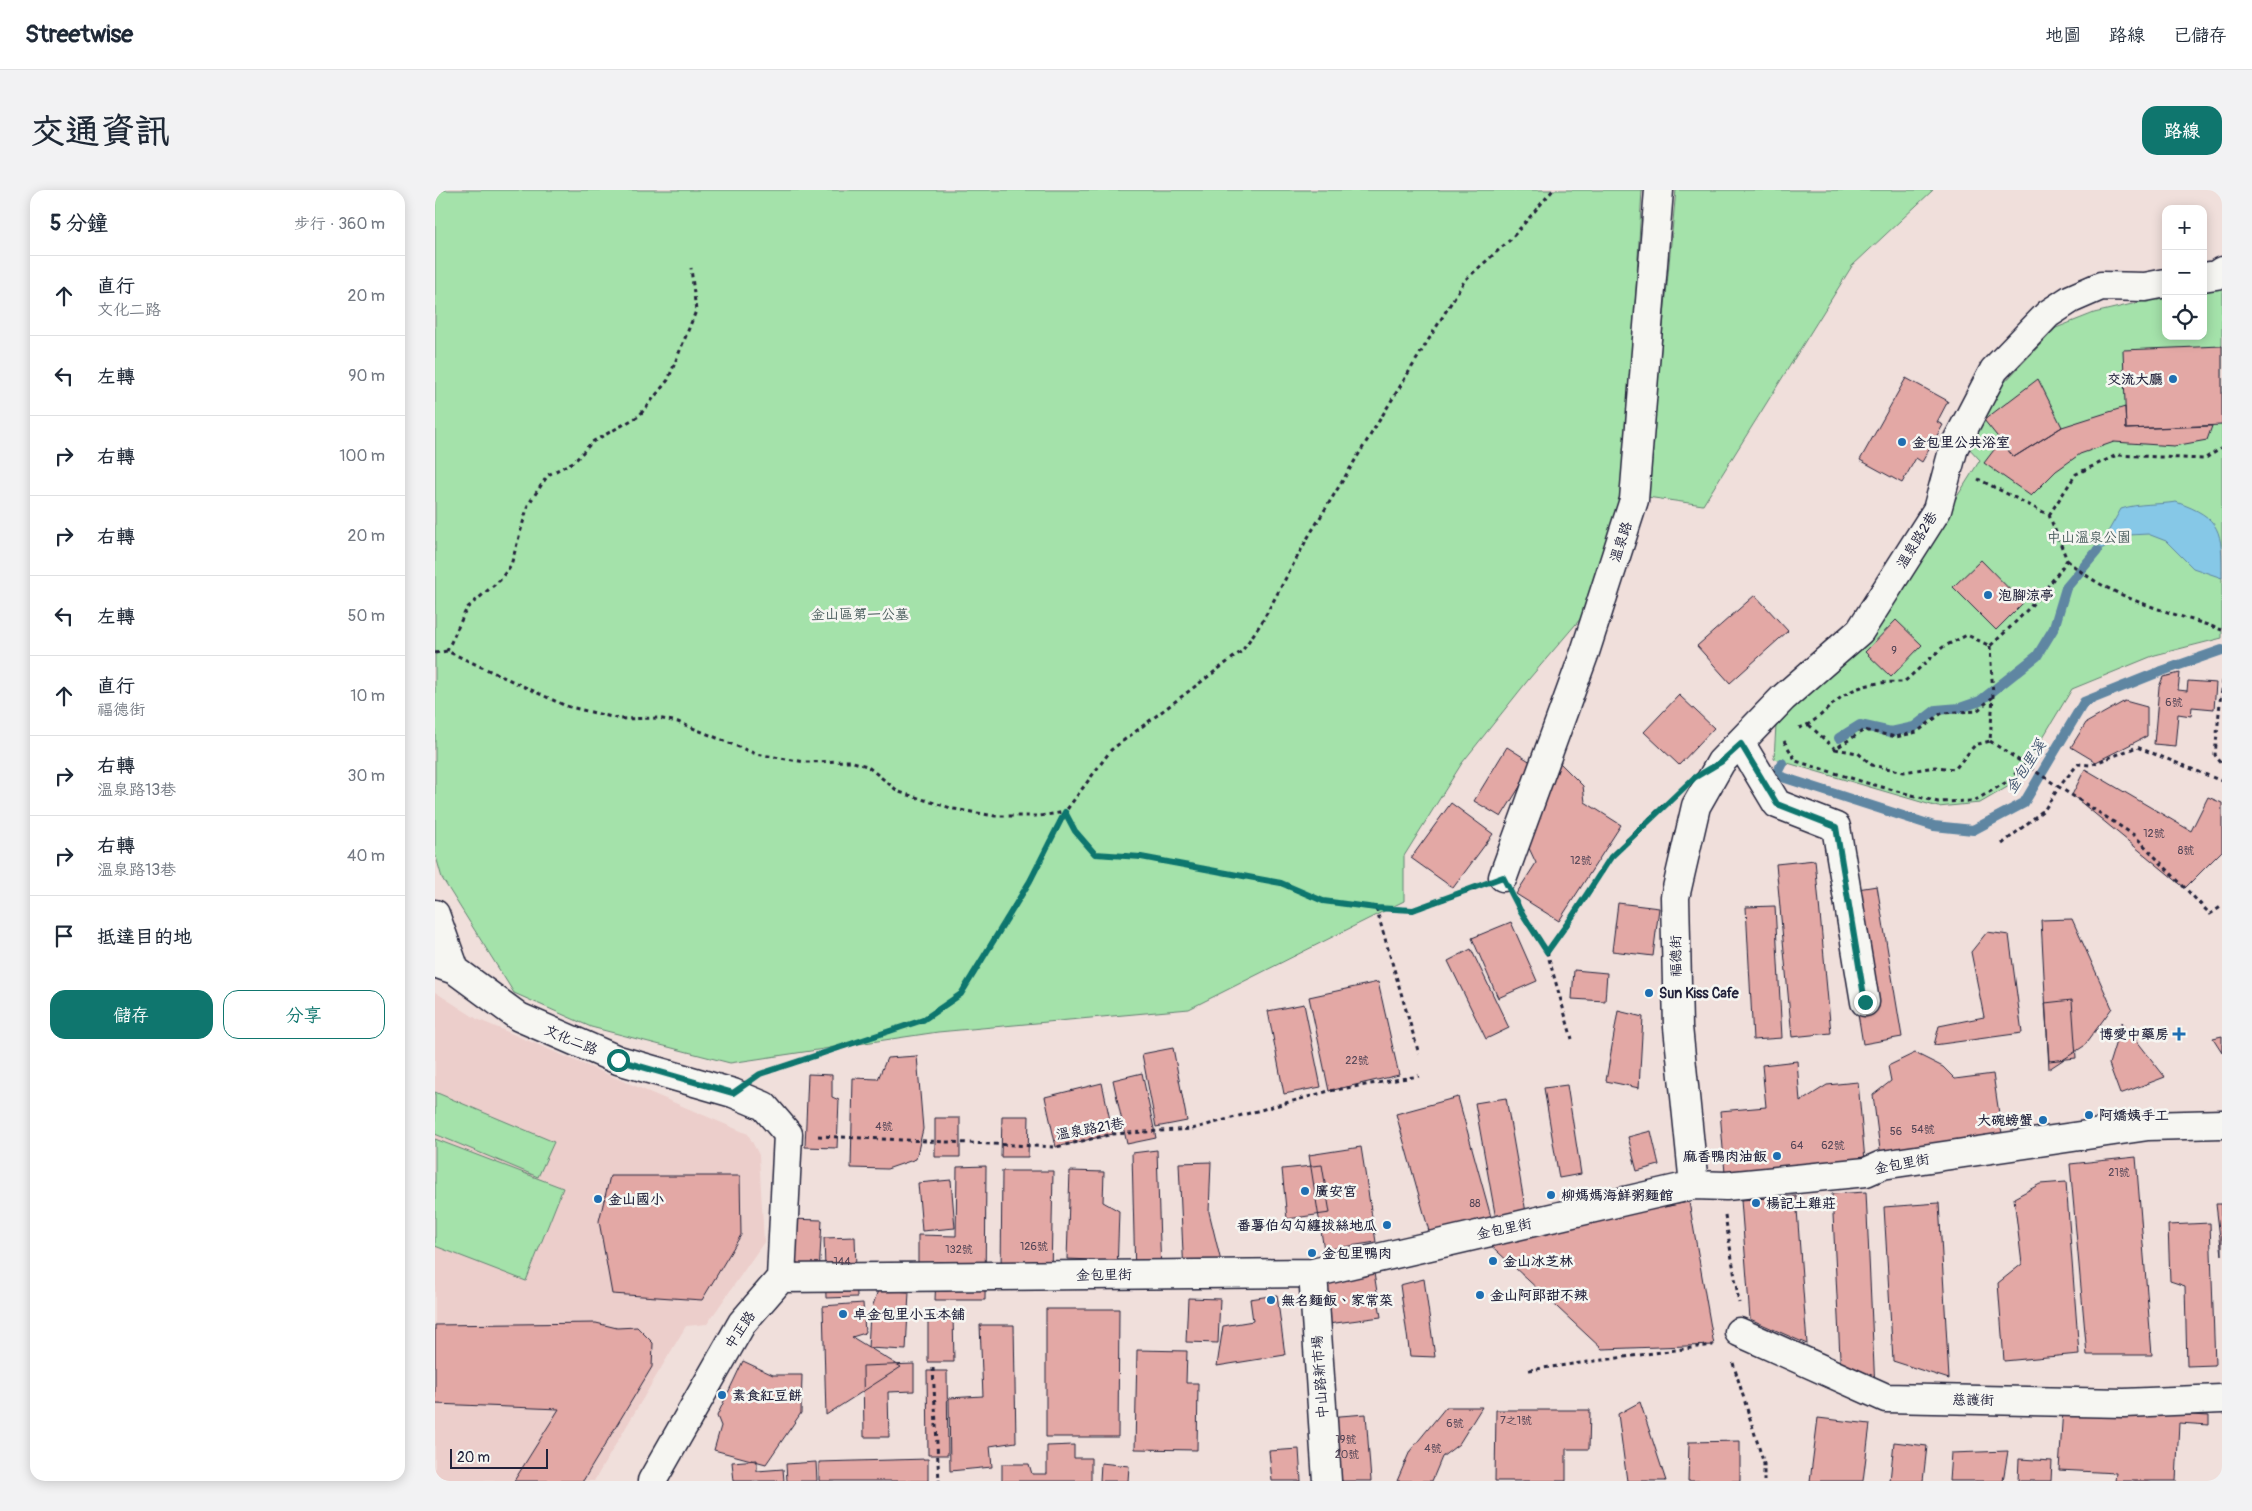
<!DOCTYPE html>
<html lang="zh-TW">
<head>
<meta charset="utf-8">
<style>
  body { margin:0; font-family:Pangolin,"LXGW WenKai TC",sans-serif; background:#f2f2f3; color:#1f2937 }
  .controls { position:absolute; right:15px; top:15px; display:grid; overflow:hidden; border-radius:10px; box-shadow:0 2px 12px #0003 }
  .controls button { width:45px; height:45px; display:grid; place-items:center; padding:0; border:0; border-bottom:1px solid #e0e1e3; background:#fff; color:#1f2937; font:25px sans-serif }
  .scale { position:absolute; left:15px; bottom:12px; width:98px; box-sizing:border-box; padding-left:5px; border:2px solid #22223b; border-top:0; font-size:14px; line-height:18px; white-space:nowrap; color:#22223b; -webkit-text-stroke:4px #f6f6f2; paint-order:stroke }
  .stop { position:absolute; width:15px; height:15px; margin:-11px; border:4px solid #0f766e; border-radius:50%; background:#fff }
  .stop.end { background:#0f766e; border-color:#fff; box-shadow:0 1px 5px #0008 }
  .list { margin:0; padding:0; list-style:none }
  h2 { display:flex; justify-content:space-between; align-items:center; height:65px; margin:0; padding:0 20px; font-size:21px }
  h2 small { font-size:16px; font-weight:400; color:#747a83 }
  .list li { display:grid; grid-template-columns:32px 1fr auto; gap:15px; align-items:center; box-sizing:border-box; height:80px; padding:0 20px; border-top:1px solid #e0e1e3 }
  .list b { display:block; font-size:19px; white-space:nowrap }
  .list p { margin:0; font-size:16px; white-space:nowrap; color:#747a83 }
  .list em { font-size:16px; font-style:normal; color:#747a83 }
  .actions { display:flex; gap:10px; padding:15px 20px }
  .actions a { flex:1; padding:11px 0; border:1px solid #0f766e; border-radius:15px; text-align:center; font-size:18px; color:#0f766e }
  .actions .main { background:#0f766e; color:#fff }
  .icon { flex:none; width:28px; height:28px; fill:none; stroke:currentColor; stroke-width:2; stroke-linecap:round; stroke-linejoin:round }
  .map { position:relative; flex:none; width:1787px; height:1291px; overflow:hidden; border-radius:15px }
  header { display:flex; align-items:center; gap:30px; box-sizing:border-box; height:70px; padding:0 25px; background:#fff; border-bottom:1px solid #e0e1e3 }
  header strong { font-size:24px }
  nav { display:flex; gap:28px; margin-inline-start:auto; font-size:18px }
  .intro { display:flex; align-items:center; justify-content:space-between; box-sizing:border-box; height:120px; padding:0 30px }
  h1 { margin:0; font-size:35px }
  .button { padding:12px 22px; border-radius:15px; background:#0f766e; color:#fff; font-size:18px; font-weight:700 }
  main { display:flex; gap:30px; padding:0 30px }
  aside { flex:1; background:#fff; border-radius:15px; box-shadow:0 2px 12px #0003 }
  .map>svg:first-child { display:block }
  .built { fill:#eccecb }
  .green { fill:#a4e2aa; stroke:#638272 }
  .water { fill:#86c8e7; stroke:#5e86a2 }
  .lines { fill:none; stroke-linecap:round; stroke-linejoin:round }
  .stream { stroke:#5e86a2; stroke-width:10 }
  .building { fill:#e3a8a5; stroke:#22223b }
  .street-casing { stroke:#22223b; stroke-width:31 }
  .path { stroke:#22223b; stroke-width:3; stroke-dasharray:4 4; stroke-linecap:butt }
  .street { stroke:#f6f6f2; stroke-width:28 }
  .route { stroke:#0f766e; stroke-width:6 }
  .poi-dot { fill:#1f6fb2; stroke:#f6f6f2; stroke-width:2 }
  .labels { text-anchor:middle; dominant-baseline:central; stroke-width:5; stroke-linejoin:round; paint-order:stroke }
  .number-label { font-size:11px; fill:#524456 }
  .poi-label { font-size:14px; font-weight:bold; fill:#22223b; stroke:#f6f6f2; text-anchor:start }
  .park-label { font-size:14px; fill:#495c5c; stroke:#f6f6f2 }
  .street-label { font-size:14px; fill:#22223b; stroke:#f6f6f2 }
  .water-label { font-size:15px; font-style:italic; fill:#40546f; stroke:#f6f6f2 }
</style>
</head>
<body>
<header>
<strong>Streetwise</strong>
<nav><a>地圖</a><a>路線</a><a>已儲存</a></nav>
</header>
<div class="intro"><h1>交通資訊</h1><a class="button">路線</a></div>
<main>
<aside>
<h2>5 分鐘<small>步行 · 360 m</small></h2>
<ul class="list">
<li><svg class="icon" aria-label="ahead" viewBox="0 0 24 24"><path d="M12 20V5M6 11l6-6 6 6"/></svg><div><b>直行</b><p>文化二路</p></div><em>20 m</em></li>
<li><svg class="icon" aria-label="left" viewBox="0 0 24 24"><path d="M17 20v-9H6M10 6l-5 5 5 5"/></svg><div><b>左轉</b></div><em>90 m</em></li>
<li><svg class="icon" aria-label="right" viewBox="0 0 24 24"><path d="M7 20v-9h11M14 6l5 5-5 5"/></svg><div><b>右轉</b></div><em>100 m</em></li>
<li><svg class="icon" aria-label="right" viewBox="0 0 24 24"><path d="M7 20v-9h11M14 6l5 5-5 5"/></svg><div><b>右轉</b></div><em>20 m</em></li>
<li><svg class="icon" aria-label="left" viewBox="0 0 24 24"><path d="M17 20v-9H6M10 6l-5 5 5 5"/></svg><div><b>左轉</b></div><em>50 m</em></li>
<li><svg class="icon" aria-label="ahead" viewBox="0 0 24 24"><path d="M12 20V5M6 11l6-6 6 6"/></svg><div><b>直行</b><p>福德街</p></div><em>10 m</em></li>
<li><svg class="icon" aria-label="right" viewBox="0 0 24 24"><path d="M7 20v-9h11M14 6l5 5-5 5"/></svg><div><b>右轉</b><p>溫泉路13巷</p></div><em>30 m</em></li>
<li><svg class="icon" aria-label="right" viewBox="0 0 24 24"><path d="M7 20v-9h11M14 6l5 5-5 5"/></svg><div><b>右轉</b><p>溫泉路13巷</p></div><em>40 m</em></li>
<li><svg class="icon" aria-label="arrive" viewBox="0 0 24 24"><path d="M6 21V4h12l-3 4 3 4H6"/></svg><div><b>抵達目的地</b></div></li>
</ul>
<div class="actions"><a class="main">儲存</a><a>分享</a></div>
</aside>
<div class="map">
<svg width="1787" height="1291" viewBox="0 0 1787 1291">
  <rect width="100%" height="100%" fill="#f0dfdb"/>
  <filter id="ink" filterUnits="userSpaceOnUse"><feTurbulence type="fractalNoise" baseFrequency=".02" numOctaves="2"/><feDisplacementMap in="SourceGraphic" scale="10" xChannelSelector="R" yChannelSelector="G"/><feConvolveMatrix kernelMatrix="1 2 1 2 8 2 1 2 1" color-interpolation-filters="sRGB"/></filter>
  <g filter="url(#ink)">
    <path class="built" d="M0,802l42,27 271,115 11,21 5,87 -57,82 -21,2 -92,155h-159z"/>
    <path class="green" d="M0,0h1207l-18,301 -37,120 -58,68 -67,84 -58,93v45l-215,108 -251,23 -208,31 -139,-36 -77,-34 -72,-115 -7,-25z
      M1241,0h257l-81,76 -149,239 -56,-8z
      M1787,93v355l-67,17 -83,34 -56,93 -36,21 -42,4 -164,-48 2,-34 82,-82 33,-41 89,-142 -13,-14 35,-61 54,-57 38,-15 72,-17v40h37v-49z
      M0,902l119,50 -16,35 -103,-43z
      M0,949l128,49 -37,93 -91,-35z"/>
    <path class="water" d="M1741,312c46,16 46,29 46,76l-29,-10 -27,-27 -18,-7 -19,1 -32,16 24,-42c18,-6 36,-4 55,-7z"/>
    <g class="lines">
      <path class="stream" d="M1404,548l21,-13 31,7 23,-5 22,-17 24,-2 20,-7 57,-45 17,-28 12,-40 31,-37
        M1347,573l-6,12 158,51 39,4 51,-27 60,-101 75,-30 63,-22"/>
    </g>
    <path class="building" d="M1787,156v79l-96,4 -3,-79z
      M1471,188l42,23 -11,21 6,3 -21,37 -6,-4 -14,25 -42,-23z
      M1603,189l24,48 -48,30 -30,-37z
      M1690,217l1,22 86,-3 -5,14 -33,6 -60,-4 -34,12 -24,17 -25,25 -47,-33 16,-21 14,15 48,-30z
      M1546,370l42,43 -27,27 -43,-43z
      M1320,405l33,36 -58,52 -33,-37z
      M1461,430l26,25 -31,32 -26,-25z
      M1745,483l-2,17 9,1 1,-10 28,2 -2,26 -22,-2 -1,9 -13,-2 -3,32 -21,-2 5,-57 4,-10z
      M1244,505l35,33 -35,37 -35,-33z
      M1690,511l22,6v29l-51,26 -25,-15 15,-24z
      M1072,557l27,17 -33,53 -27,-16z
      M1124,572l24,24 2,16 36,23 -62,96 -43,-27 20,-31 -16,-34z
      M1650,579l106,62 17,-34 14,6v48l-37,37 -113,-93z
      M1016,613l42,31 -40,54 -42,-30z
      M1380,670l16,173 -39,4 -16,-173z
      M1442,696l25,151 -39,7 -25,-152z
      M1183,713l41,5 -6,48 -41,-5z
      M1340,716l7,132 -29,2 -7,-133z
      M1637,729l40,89 -28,38 -35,23 -8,-149z
      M1076,732l26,59 -39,17 -26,-60z
      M1552,742l22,3 13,98 -88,12 5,-19 45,-9 -13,-65z
      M1036,759l38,79 -23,11 -38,-78z
      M1139,780l33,3 -2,28 -33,-2z
      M943,792l21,93 -70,16 -20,-94z
      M1637,810l4,58 -27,3 -4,-58z
      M869,814l17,83 -37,7 -16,-83z
      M1183,821l25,6 -4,71 -33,-7z
      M1687,832l43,55 -45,17 -11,-30z
      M1787,846v16l-9,-14z
      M738,858l14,73 -31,6 -14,-73z
      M1480,863l28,14 12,12 38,-5 11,73 -122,18 -9,-70 18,-14 -3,-15z
      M482,866l6,73 -7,30 -29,10 -36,-1 2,-90 25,1 9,-21z
      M1362,871l3,41 27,-17 31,-3 8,90 -140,14 -6,-75 46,-4 -4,-42z
      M707,883l14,65 -29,6 -14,-64z
      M373,884l24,1v22l7,3 -2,48 -32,-1z
      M667,893l11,51 -57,13 -11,-50z
      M1132,895l14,89 -22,4 -15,-90z
      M1023,907l39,142 -61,17 -40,-142z
      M1071,908l22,126 -30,6 -23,-127z
      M567,926h27l-1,41h-27z
      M500,928h25v39h-25z
      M1216,941l8,34 -22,6 -9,-34z
      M926,957l15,95 -52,8 -15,-95z
      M722,960l4,125 -26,1 -3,-123z
      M1701,967l16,198h-65l-17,-191z
      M776,972l-2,50 15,62 -40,1 -5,-112z
      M887,975l8,48 -43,6 -5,-50z
      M551,976l-1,134h-50l1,-25h-18v-40l38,1 1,-69z
      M567,981h51l-2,104 -50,-1z
      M635,981l34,1 -1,30 16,9 -2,62h-24l1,-13 -27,-1z
      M175,986h130l1,59 -39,65 -90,-6 -13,-73z
      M516,990l4,48 -33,3 -4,-48z
      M1631,992l13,172 -75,7 -6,-78 24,-19 -8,-66 26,-14z
      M1431,1002l9,197 -34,-11 -9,-184z
      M1361,1006l11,148 -57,-25 -9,-119z
      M1254,1012l25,143 -112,4 -118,-110h13z
      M1504,1013l10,176 -56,-18 -9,-154z
      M1781,1014h6v51z
      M354,1029l33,1 -3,55 -33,-2z
      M1775,1033l5,142 -28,1 -2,-80 -15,-5 -2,-56z
      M420,1047l2,60 -31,1 -2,-60z
      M939,1083l7,44 -53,7 -7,-43z
      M989,1089l11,78 -25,-1 -10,-71z
      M443,1100l31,2 -3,58 -38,-2 2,-34z
      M842,1105l8,60 -68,11 6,-40 30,-5 -3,-22z
      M753,1108l32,1 -2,44 -32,-1z
      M428,1113l2,30 -13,4 49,30 -75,48 -3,-109z
      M611,1119h73l-1,128h-72z
      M518,1126l1,46h-26v-45z
      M161,1133l21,5 20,-1 16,16 -1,24 -69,114h-69l45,-72 -124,-5v-79z
      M545,1135h34l2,117 -26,4 2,21 -42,4 -1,-73 34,-2z
      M702,1160l50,1 -1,32h12l-1,67 -62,-1z
      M308,1171l30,14h29l-1,38 -35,51 -52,-14 7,-24 -4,-10z
      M479,1174v27l-26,1 1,45h-25l-1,-71z
      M492,1181h20l1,84h-20z
      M1205,1212l26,79h-39l-9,-67z
      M1011,1217h36l-23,37 -17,13 -10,24h-35l13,-30z
      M1628,1218l146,8v9l-30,-2 -3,58h-61l1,-8 -57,-3z
      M1061,1220h94l-1,39h-23v32h-71z
      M931,1224l5,67h-38l-6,-64z
      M1383,1228l52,6 -7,57h-53z
      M1305,1251v40h-52l1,-39z
      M1459,1252l33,4 -4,35h-33z
      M639,1255v13h17v23h-89v-17h27l3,10h15v-28z
      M864,1259l2,32h-29l-3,-30z
      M1573,1261l-5,30h-54l2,-28z
      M493,1269v22h-109v-19z
      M1584,1269l33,2 -1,20h-33z
      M322,1270v11l26,-2 1,12h-50l-2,-19z
      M381,1272l1,19h-30l-1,-17z
      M666,1273l28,3 -1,15h-28z"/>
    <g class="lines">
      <g class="street-casing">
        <path id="street" d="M1768,87l13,-2 6,-4
          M1306,554l36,60 59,23 29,175
          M1068,687l82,-225 49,-152 25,-310
          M0,724l20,56
          M0,773l20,7 64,47 99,43 115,33 31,13 24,28 -7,144 -39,45 -90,158
          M1259,995l-16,-158 -3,-130 21,-91 25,-44 62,-64 77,-67 77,-121 17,-63 40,-77 54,-56 23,-15 30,-13 44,1 21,-4
          M878,1083l14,208
          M346,1088l532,-5 381,-88 32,1 140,-14 16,-7 266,-39 74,-2
          M1304,1142l147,66 238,5 98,-4"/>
      </g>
      <path class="path" d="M1614,325l27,-41 41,-19 87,4 18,-11
        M1632,370c42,39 102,51 155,70
        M12,461l20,-43 33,-28 11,-15 17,-60 20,-30 27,-14 17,-19 47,-26 29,-36 28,-69 -5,-43
        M0,463l12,-2 119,55 54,13 38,-1 20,4 78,32 49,8 45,-1 17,5 32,26 55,17 41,7h45l25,-4 10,19 20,23 46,3 139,26 43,18 53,7 37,2 62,-22
        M1787,491l-7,74 7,9
        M1374,535l26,24 29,-19 32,7 21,-5 25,-19 35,-2 16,-14
        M1364,538c18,-5 29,-22 44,-32 19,-13 39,-14 61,-14l39,-35 24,-12 23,11c29,-26 55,-53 77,-86l-18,-45 -71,-36
        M1349,551l12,20 71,22 71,19 36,-1 38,-22 10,-16
        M1555,551l69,46 19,-23 12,1 47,-18 85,34
        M1400,559l23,4 14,12 32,7 31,-5 20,2 20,-24 15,-4 3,-45 -3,-50
        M1567,654l43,-35 14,-22 75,48 76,79 12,-8
        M1082,714l30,48 25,87
        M941,718l43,146
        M1112,762l25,-35 39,-60 54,-53
        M332,882l156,-52 38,-26 69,-113 35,-69 46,-62 131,-99 20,-29 45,-83 158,-259 45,-40 43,-50
        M383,946l238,11 57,-13 79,-5 137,-38 90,-15
        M1290,1025l14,88
        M1298,1173l31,101v17
        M498,1178l6,113
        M1094,1180l184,-25"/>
      <use href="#street" class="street"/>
    </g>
  </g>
  <g class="lines" filter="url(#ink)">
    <path class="route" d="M183,870l115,33 27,-19 163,-54 38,-26 69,-113 35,-69 10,19 20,23 46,3 140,26 42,18 53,7 37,2 90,-33 17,33 27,42 25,-35 39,-60 83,-79 27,-16 20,-18 36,60 59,23 29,175"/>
  </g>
  <g class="poi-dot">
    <circle cx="1738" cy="189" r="5"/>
    <circle cx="1467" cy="252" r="5"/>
    <circle cx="1553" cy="405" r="5"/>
    <circle cx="1214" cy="803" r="5"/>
    <path d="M1741.5 836.5h5v5h5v5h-5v5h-5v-5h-5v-5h5z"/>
    <circle cx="1654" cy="925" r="5"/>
    <circle cx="1608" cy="930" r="5"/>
    <circle cx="1342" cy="966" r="5"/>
    <circle cx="870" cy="1001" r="5"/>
    <circle cx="1116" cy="1005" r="5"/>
    <circle cx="163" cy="1009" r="5"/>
    <circle cx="1321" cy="1013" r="5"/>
    <circle cx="952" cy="1035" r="5"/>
    <circle cx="877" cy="1063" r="5"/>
    <circle cx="1058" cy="1071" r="5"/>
    <circle cx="1045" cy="1105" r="5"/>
    <circle cx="836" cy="1110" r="5"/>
    <circle cx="408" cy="1124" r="5"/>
    <circle cx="287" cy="1205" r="5"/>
  </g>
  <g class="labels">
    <g class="number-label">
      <text x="1459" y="460">9</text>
      <text x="1739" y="512">6號</text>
      <text x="1719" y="643">12號</text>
      <text x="1751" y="660">8號</text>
      <text x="1146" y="670">12號</text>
      <text x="922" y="870">22號</text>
      <text x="449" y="936">4號</text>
      <text x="1488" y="939">54號</text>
      <text x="1461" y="941">56</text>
      <text x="1362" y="955">64</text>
      <text x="1398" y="955">62號</text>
      <text x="1684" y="982">21號</text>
      <text x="1040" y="1013">88</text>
      <text x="599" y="1056">126號</text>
      <text x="524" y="1059">132號</text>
      <text x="407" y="1071">144</text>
      <text x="1081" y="1230">7之1號</text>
      <text x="1020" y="1233">6號</text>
      <text x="911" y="1249">19號</text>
      <text x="998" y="1258">4號</text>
      <text x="912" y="1264">20號</text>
    </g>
    <g class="poi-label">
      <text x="1728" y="189" text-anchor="end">交流大廳</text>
      <text x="1477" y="252">金包里公共浴室</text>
      <text x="1563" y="405">泡腳涼亭</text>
      <text x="1224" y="803">Sun Kiss Cafe</text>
      <text x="1734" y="844" text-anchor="end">博愛中藥房</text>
      <text x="1664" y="925">阿嬌姨手工</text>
      <text x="1598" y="930" text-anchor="end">大碗螃蟹</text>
      <text x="1332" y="966" text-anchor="end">麻香鴨肉油飯</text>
      <text x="880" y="1001">廣安宮</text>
      <text x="1126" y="1005">柳媽媽海鮮粥麵館</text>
      <text x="173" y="1009">金山國小</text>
      <text x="1331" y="1013">楊記土雞莊</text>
      <text x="942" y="1035" text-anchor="end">番薯伯勾勾纏拔絲地瓜</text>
      <text x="887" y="1063">金包里鴨肉</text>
      <text x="1068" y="1071">金山冰芝林</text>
      <text x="1055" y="1105">金山阿郎甜不辣</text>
      <text x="846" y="1110">無名麵飯、家常菜</text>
      <text x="418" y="1124">卓金包里小玉本舖</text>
      <text x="297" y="1205">素食紅豆餅</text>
    </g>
    <g class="park-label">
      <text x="1654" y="347">中山溫泉公園</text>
      <text x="425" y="424">金山區第一公墓</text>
    </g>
    <g class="street-label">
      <text transform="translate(1482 350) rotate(-58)">溫泉路2巷</text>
      <text transform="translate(1186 352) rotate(-72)">溫泉路</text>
      <text transform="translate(1241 766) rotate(-91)">福德街</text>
      <text transform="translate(136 850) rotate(23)">文化二路</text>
      <text transform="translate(655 939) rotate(-10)">溫泉路21巷</text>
      <text transform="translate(1467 974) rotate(-11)">金包里街</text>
      <text transform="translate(1069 1039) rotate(-12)">金包里街</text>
      <text transform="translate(669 1085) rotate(-1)">金包里街</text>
      <text transform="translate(305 1140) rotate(-56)">中正路</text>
      <text transform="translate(885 1187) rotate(-94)">中山路新市場</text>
      <text transform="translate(1538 1210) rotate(1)">慈護街</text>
    </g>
    <g class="water-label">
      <text transform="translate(1591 577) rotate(-57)">金包里溪</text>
    </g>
  </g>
</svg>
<div class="controls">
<button>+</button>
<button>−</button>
<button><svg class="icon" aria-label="locate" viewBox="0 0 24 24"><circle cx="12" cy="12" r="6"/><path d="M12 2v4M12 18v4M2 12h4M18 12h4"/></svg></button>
</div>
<div class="scale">20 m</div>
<div class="stop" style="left:183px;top:870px"></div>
<div class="stop end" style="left:1430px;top:812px"></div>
</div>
</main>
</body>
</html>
